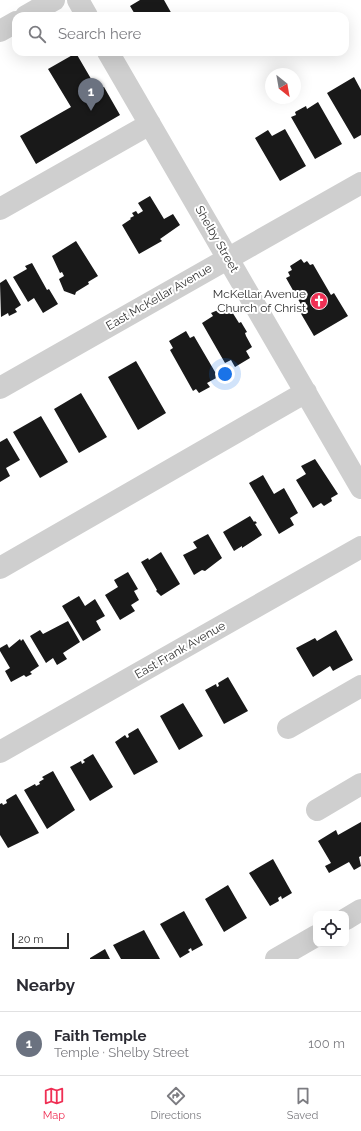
<!DOCTYPE html>
<html lang="en">
<head>
<meta charset="utf-8">
<style>
  body { margin:0; font-family:Raleway,sans-serif; background:#f7f7f7; color:#2b2b33 }
  .controls { position:absolute; right:12px; bottom:12px; display:grid; overflow:hidden; border-radius:8px; box-shadow:0 4px 16px #0002 }
  .controls button { width:36px; height:36px; display:grid; place-items:center; padding:0; border:0; border-bottom:1px solid #e1e1e2; background:#fff; color:#2b2b33; font:20px sans-serif }
  .compass { position:absolute; left:265px; top:68px; width:36px; height:36px; border-radius:50%; background:#fff; box-shadow:0 4px 16px #0002; rotate:149deg }
  .scale { position:absolute; left:12px; bottom:10px; width:57px; box-sizing:border-box; padding-left:4px; border:2px solid #323232; border-top:0; font-size:11px; line-height:14px; white-space:nowrap; color:#323232; -webkit-text-stroke:3px #fff; paint-order:stroke }
  .you { position:absolute; left:225px; top:374px; width:14px; height:14px; margin:-10px; border:3px solid #fff; border-radius:50%; background:#1a73e8; box-shadow:0 0 0 6px #1a73e833 }
  .badge { display:grid; place-items:center; width:26px; height:26px; border-radius:50%; background:#ef2f54; color:#fff; font-size:13px; font-weight:700 }
  .pin { position:absolute; translate:-50% -33px; filter:drop-shadow(0 1px 2px #0008) }
  .pin::after { content:''; position:absolute; top:21px; width:14px; height:12px; background:inherit; clip-path:polygon(0 0,100% 0,50% 100%) }
  .list { margin:0; padding:0; list-style:none }
  h2 { display:flex; justify-content:space-between; align-items:center; height:52px; margin:0; padding:0 16px; font-size:17px }
  h2 small { font-size:13px; font-weight:400; color:#7c7c81 }
  .list li { display:grid; grid-template-columns:26px 1fr auto; gap:12px; align-items:center; box-sizing:border-box; height:64px; padding:0 16px; border-top:1px solid #e1e1e2 }
  .list b { display:block; font-size:15px; white-space:nowrap }
  .list p { margin:0; font-size:13px; white-space:nowrap; color:#7c7c81 }
  .list em { font-size:13px; font-style:normal; color:#7c7c81 }
  .icon { flex:none; width:22px; height:22px; fill:none; stroke:currentColor; stroke-width:2; stroke-linecap:round; stroke-linejoin:round }
  .map { position:relative; flex:none; width:361px; height:959px; overflow:hidden }
  .search { position:absolute; background:#fff; box-shadow:0 4px 16px #0002; left:12px; right:12px; top:12px; height:44px; display:flex; align-items:center; gap:10px; box-sizing:border-box; padding:0 14px; border-radius:12px; color:#7c7c81; font-size:15px }
  .sheet { height:116px; background:#fff }
  nav { display:flex; justify-content:space-around; align-items:center; box-sizing:border-box; height:56px; border-top:1px solid #e1e1e2; background:#fff; font-size:11px; color:#7c7c81 }
  nav a { display:grid; justify-items:center; gap:2px }
  nav .on { color:#ef2f54 }
  .map>svg:first-child { display:block }
  .building { fill:#191919 }
  .lines { fill:none; stroke-linecap:round; stroke-linejoin:round }
  .minor { stroke:#cfcfcf; stroke-width:22 }
  .labels { text-anchor:middle; dominant-baseline:central; stroke-width:4; stroke-linejoin:round; paint-order:stroke }
  .street-label { font-size:12px; fill:#323232; stroke:#fff }
  .poi-label { font-size:12px; fill:#323232; stroke:#fff; text-anchor:end }
</style>
</head>
<body>
<div class="map">
<svg width="361" height="959" viewBox="0 0 361 959">
  <rect width="100%" height="100%" fill="#fff"/>
  <path class="building" d="M140,0h24l9,16h-37l-6,-10z
    M76,53l21,36 7,-2 16,28 -84,49 -16,-28 51,-29 -23,-38z
    M354,77l7,13v45l-7,4 -27,-46z
    M318,102l24,42 -27,15 -24,-42 5,-2 -1,-3 11,-6 1,3z
    M285,129l21,37 -26,15 -25,-43 13,-8 4,6z
    M150,196l14,23 9,-5 7,11 -20,14 2,2 -23,13 -17,-29 9,-6 -1,-1 4,-2 -2,-3 4,-2 2,3 5,-3 -5,-8z
    M76,241l22,35 -10,6 1,2 -13,8 -1,3 -11,-4 -5,-12 5,-3 -2,-4 -2,1 -8,-17z
    M301,259l3,4 3,-2 3,4 3,-1 18,31 3,-2 14,23 -34,20 -14,-24v-3l3,-1 -17,-30 4,-2 -2,-4 4,-2 -2,-4z
    M32,263l15,27 2,-1 9,15 -15,9 -9,-15 -6,4 -15,-25 14,-8 -2,-3z
    M6,279l15,26 -6,4 2,3 -8,4 -1,-3 -7,4 -1,-34z
    M229,307l10,16 2,-1 6,10 -2,1 1,3 6,11 -6,4 4,7 -15,9 -4,-7 -6,3 -23,-40 11,-7 -2,-3 7,-3 1,2z
    M186,331l4,7 4,-2 24,41 -11,6 3,4 -11,6 -3,-4 -3,2 -23,-41 3,-2 -4,-7z
    M136,361l30,52 -28,17 -30,-53z
    M81,393l26,44 -28,16 -25,-44z
    M41,416l27,46 -28,16 -27,-46z
    M7,438l13,22 -14,8 4,8 -10,6v-40z
    M315,459l23,35 -7,4 1,3 -8,5 -3,-3 -8,5 -17,-28 10,-6 -5,-8z
    M263,475l11,19 10,-6 14,25 -8,5 4,7 -15,9 -30,-51z
    M250,516l4,6 1,-1 2,2 -2,1 7,11 -20,13v-2l-8,5 -11,-19z
    M208,534l14,24 -17,13 -3,-1 -8,5 -11,-20 14,-7 -4,-6z
    M161,552l19,32 -19,12 -5,-5 1,-1 -16,-28 7,-4 1,2z
    M128,572l10,17 -4,2 5,9 -8,5 4,6 -15,9 -15,-25 13,-8 -4,-7z
    M79,596l6,10 10,-7 10,17 -9,5 5,9 -18,11 -21,-35z
    M68,621l12,21 -17,11 4,6 -10,6 -4,-7 -7,5 -16,-27 10,-6 3,4z
    M336,630l17,30 -20,11 -3,-5 -17,11 -17,-29 19,-10 2,3z
    M20,639l1,2 2,-2 16,27 -9,6 2,2 -6,3 -2,-2 -13,7 -6,-11 5,-3 -10,-17v-3l7,-4 2,4z
    M228,677l20,34 -24,13 -19,-34 11,-6 1,3 2,-1 -1,-3z
    M183,703l20,33 -24,14 -19,-34z
    M138,728l20,34 -24,13 -19,-33 10,-7 2,3 2,-1 -1,-3z
    M93,754l20,33 -23,14 -20,-34 11,-6 1,3 3,-2 -2,-2z
    M53,771l22,39 -28,19 -23,-39 11,-6 1,2 4,-2 -1,-2 5,-3 -2,-2z
    M16,794l23,39 -31,15 -8,-13v-31l2,-1 1,2 4,-2 -1,-3z
    M361,822v34l-2,1 2,9 -7,4 -5,-8 -20,11 -4,-7 6,-3 -13,-22 18,-11 2,5z
    M273,859l19,34 -10,6 -1,-3 -3,2 1,3 -9,5 -21,-33z
    M228,885l19,33 -23,14 -19,-33z
    M184,911l19,34 -11,6 -1,-3 -3,2 2,2 -10,6 -20,-34z
    M144,930l16,29h-39l-8,-14z
    M105,949l5,10h-20v-1z"/>
  <g class="lines">
    <path class="minor" d="M78,0l9,16
      M26,16l28,-16
      M0,31l16,-9
      M108,52l253,436
      M0,209l150,-85
      M0,388l361,-205
      M0,568l306,-176
      M288,728l73,-42
      M0,752l361,-205
      M317,810l44,-26
      M346,919l15,-9
      M276,959l40,-23"/>
  </g>
  <defs>
    <g id="church-disc" transform="scale(0.9)"><circle r="9.5" fill="#ef2f54" stroke="#fff"/><path d="M-1.2-6h2.4v3.5h3.3v2.4h-3.3V6h-2.4V-.1h-3.3v-2.4h3.3Z" fill="#fff"/></g>
  </defs>
  <g fill-rule="evenodd">
    <use href="#church-disc" x="319" y="301"/>
  </g>
  <g class="labels">
    <g class="street-label">
      <text transform="translate(217 239) rotate(60)">Shelby Street</text>
      <text transform="translate(159 297) rotate(-30)">East McKellar Avenue</text>
      <text transform="translate(180 650) rotate(-30)">East Frank Avenue</text>
    </g>
    <g class="poi-label">
      <text x="306" y="294">McKellar Avenue<tspan x="306" dy="14">Church of Christ</tspan></text>
    </g>
  </g>
</svg>
<div class="controls">
<button><svg class="icon" aria-label="locate" viewBox="0 0 24 24"><circle cx="12" cy="12" r="6"/><path d="M12 2v4M12 18v4M2 12h4M18 12h4"/></svg></button>
</div>
<svg class="compass" viewBox="-18 -18 36 36"><path d="M0-13l5 13h-10z" fill="#e53935"/><path d="M0 13l5-13h-10z" fill="#7c7c81"/></svg>
<div class="scale">20 m</div>
<div class="you"></div>
<div class="pin badge" style="left:91px;top:111px;background:#6b7280">1</div>
<div class="search"><svg class="icon" aria-label="search" viewBox="0 0 24 24"><circle cx="10" cy="10" r="6"/><path d="M15 15l6 6"/></svg>Search here</div>
</div>
<section class="sheet">
<h2>Nearby<small></small></h2>
<ul class="list">
<li><span class="badge" style="background:#6b7280">1</span><div><b>Faith Temple</b><p>Temple · Shelby Street</p></div><em>100 m</em></li>
</ul>
</section>
<nav>
<a class="on"><svg class="icon" aria-label="map" viewBox="0 0 24 24"><path d="M3 6l6-2 6 2 6-2v14l-6 2-6-2-6 2zM9 4v14M15 6v14"/></svg>Map</a>
<a><svg class="icon" aria-label="directions" viewBox="0 0 24 24"><path d="M12 3l9 9-9 9-9-9zM9 14v-3h6M13 9l2 2-2 2"/></svg>Directions</a>
<a><svg class="icon" aria-label="saved" viewBox="0 0 24 24"><path d="M7 4h10v16l-5-4-5 4z"/></svg>Saved</a>
</nav>
</body>
</html>
